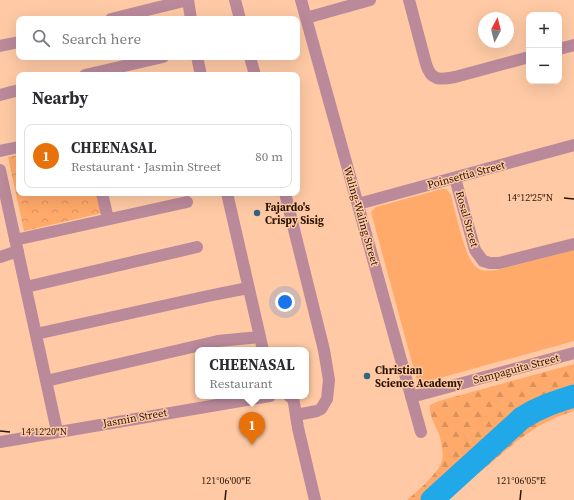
<!DOCTYPE html>
<html lang="en">
<head>
<meta charset="utf-8">
<style>
  body { margin:0; font-family:"Source Serif 4",serif; background:#f7f7f7; color:#2b2b33 }
  .controls { position:absolute; right:12px; top:12px; display:grid; overflow:hidden; border-radius:8px; box-shadow:0 4px 16px #0002 }
  .controls button { width:36px; height:36px; display:grid; place-items:center; padding:0; border:0; border-bottom:1px solid #e1e1e2; background:#fff; color:#2b2b33; font:20px sans-serif }
  .compass { position:absolute; left:478px; top:12px; width:36px; height:36px; border-radius:50%; background:#fff; box-shadow:0 4px 16px #0002; rotate:7deg }
  .you { position:absolute; left:285px; top:302px; width:14px; height:14px; margin:-10px; border:3px solid #fff; border-radius:50%; background:#1a73e8; box-shadow:0 0 0 6px #1a73e833 }
  .badge { display:grid; place-items:center; width:26px; height:26px; border-radius:50%; background:#316481; color:#fff; font-size:13px; font-weight:700 }
  .pin { position:absolute; translate:-50% -33px; filter:drop-shadow(0 1px 2px #0008) }
  .pin::after { content:''; position:absolute; top:21px; width:14px; height:12px; background:inherit; clip-path:polygon(0 0,100% 0,50% 100%) }
  .popup { position:absolute; left:195px; top:347px; width:114px; height:52px; box-sizing:border-box; display:grid; place-content:center; border-radius:8px; background:#fff; filter:drop-shadow(0 1px 3px #0005); font-size:13px; white-space:nowrap; color:#7c7c81 }
  .popup b { font-size:15px; color:#2b2b33 }
  .popup::after { content:''; position:absolute; left:50%; top:100%; margin-left:-8px; border:8px solid transparent; border-top-color:#fff }
  .list { margin:0; padding:0; list-style:none }
  h2 { display:flex; justify-content:space-between; align-items:center; height:52px; margin:0; padding:0 16px; font-size:17px }
  h2 small { font-size:13px; font-weight:400; color:#7c7c81 }
  .list li { display:grid; grid-template-columns:26px 1fr auto; gap:12px; align-items:center; box-sizing:border-box; height:64px; margin:0 8px 8px; padding:0 8px; border:1px solid #e1e1e2; border-radius:8px }
  .list b { display:block; font-size:15px; white-space:nowrap }
  .list p { margin:0; font-size:13px; white-space:nowrap; color:#7c7c81 }
  .list em { font-size:13px; font-style:normal; color:#7c7c81 }
  .icon { flex:none; width:22px; height:22px; fill:none; stroke:currentColor; stroke-width:2; stroke-linecap:round; stroke-linejoin:round }
  .map { position:relative; flex:none; width:574px; height:500px; overflow:hidden }
  .search { position:absolute; background:#fff; box-shadow:0 4px 16px #0002; left:16px; top:16px; width:284px; height:44px; display:flex; align-items:center; gap:10px; box-sizing:border-box; padding:0 14px; border-radius:8px; color:#7c7c81; font-size:15px }
  .panel { position:absolute; background:#fff; box-shadow:0 4px 16px #0002; left:16px; top:72px; width:284px; height:124px; border-radius:8px }
  .map>svg:first-child { display:block }
  .green { fill:#ffa96a }
  .forest { fill:url(#forest-firs) }
  .park { fill:url(#park-crowns) }
  .lines { fill:none; stroke-linecap:round; stroke-linejoin:round }
  .river { stroke:#20a8e8; stroke-width:23 }
  .street { stroke:#ba899a; stroke-width:12 }
  .ticks { fill:none; stroke:#2c1403; stroke-width:1.5 }
  .poi-dot { fill:#316481; stroke:#fec9a4; stroke-width:1.5 }
  .labels { text-anchor:middle; dominant-baseline:central; stroke-width:3; stroke-linejoin:round; paint-order:stroke }
  .street-label { font-size:11px; fill:#2c1403; stroke:#fec9a4 }
  .poi-label { font-size:11px; font-weight:bold; fill:#2c1403; stroke:#fec9a4; text-anchor:start }
  .ticks-label { font-size:10px; text-anchor:middle; fill:#2c1403; stroke:#fec9a4; stroke-width:3; stroke-linejoin:round; paint-order:stroke }
</style>
</head>
<body>
<div class="map">
<svg width="574" height="500" viewBox="0 0 574 500">
  <defs>
    <pattern id="forest-firs" width="22" height="20" patternUnits="userSpaceOnUse"><rect width="22" height="20" fill="#ffa96a"/><path d="M5 1l3.5 6h-7zM16 11l3.5 6h-7z" fill="#db915a"/></pattern>
    <pattern id="park-crowns" width="20" height="18" patternUnits="userSpaceOnUse"><rect width="20" height="18" fill="#ffa96a"/><path d="M2 6a3 3 0 1 1 6 0M12 15a3 3 0 1 1 6 0" fill="none" stroke="#db915a"/></pattern>
  </defs>
  <rect width="100%" height="100%" fill="#fec9a4"/>
  <path class="green" d="M442,189h4l5,6c4,15 14,64 25,72 6,5 13,4 21,3l77,-20v91l-149,41 -7,-2 -2,-3 -45,-165 5,-5z"/>
  <path class="forest" d="M574,364v47l-17,6 -20,10 -20,14 -37,31 -39,28h-34c8,-6 33,-29 35,-39 2,-8 -1,-20 -3,-27 -4,-10 -10,-18 -9,-29l9,-4z"/>
  <path class="park" d="M19,155v38h79l4,20 -78,18 -16,-74z"/>
  <g class="lines">
    <path class="river" d="M432,500l90,-82c17,-11 33,-16 52,-22"/>
    <path class="street" d="M188,0l3,19
      M235,0l5,19
      M301,0l120,432
      M409,0l17,64c5,17 14,16 29,13l74,-20
      M306,18l64,-18
      M111,19l77,-19
      M0,46l19,-4
      M559,49l15,-4
      M197,57l4,18
      M250,57l5,18
      M85,75l78,-18
      M0,95l19,-5
      M0,151l19,-4
      M0,170l57,261
      M455,178l20,72 8,11 7,2h9l75,-19
      M102,193l6,26
      M227,193l36,157
      M285,193l39,157 5,30 -2,19 -6,10 -4,2 -21,4
      M358,204l216,-59
      M15,240l172,-38
      M0,257l18,-6
      M26,287l171,-40
      M36,334l172,-38 40,-8
      M46,381l172,-40 42,-4
      M289,396l4,3 1,4 4,25 17,72
      M411,397l163,-44
      M0,442l270,-46"/>
  </g>
  <path class="ticks" d="M564,198l10,1M0,431l10,1M225,500l1,-10M520,500l1,-10"/>
  <g class="poi-dot">
    <circle cx="257" cy="213" r="4"/>
    <circle cx="367" cy="376" r="4"/>
  </g>
  <g class="labels">
    <g class="street-label">
      <text transform="translate(466 175) rotate(-15)">Poinsettia Street</text>
      <text transform="translate(361 216) rotate(74)">Waling-Waling Street</text>
      <text transform="translate(467 219) rotate(74)">Rosal Street</text>
      <text transform="translate(516 369) rotate(-15)">Sampaguita Street</text>
      <text transform="translate(135 418) rotate(-10)">Jasmin Street</text>
    </g>
    <g class="poi-label">
      <text x="265" y="207">Fajardo's<tspan x="265" dy="13">Crispy Sisig</tspan></text>
      <text x="375" y="370">Christian<tspan x="375" dy="13">Science Academy</tspan></text>
    </g>
  </g>
  <g class="ticks-label">
    <text x="530" y="201">14°12'25"N</text>
    <text x="44" y="435">14°12'20"N</text>
    <text x="226" y="484">121°06'00"E</text>
    <text x="521" y="484">121°06'05"E</text>
  </g>
</svg>
<div class="controls">
<button>+</button>
<button>−</button>
</div>
<svg class="compass" viewBox="-18 -18 36 36"><path d="M0-13l5 13h-10z" fill="#e53935"/><path d="M0 13l5-13h-10z" fill="#7c7c81"/></svg>
<div class="you"></div>
<div class="pin badge" style="left:252px;top:445px;background:#e8710a">1</div>
<div class="popup"><b>CHEENASAL</b>Restaurant</div>
<div class="search"><svg class="icon" aria-label="search" viewBox="0 0 24 24"><circle cx="10" cy="10" r="6"/><path d="M15 15l6 6"/></svg>Search here</div>
<section class="panel">
<h2>Nearby<small></small></h2>
<ul class="list">
<li><span class="badge" style="background:#e8710a">1</span><div><b>CHEENASAL</b><p>Restaurant · Jasmin Street</p></div><em>80 m</em></li>
</ul>
</section>
</div>
</body>
</html>
